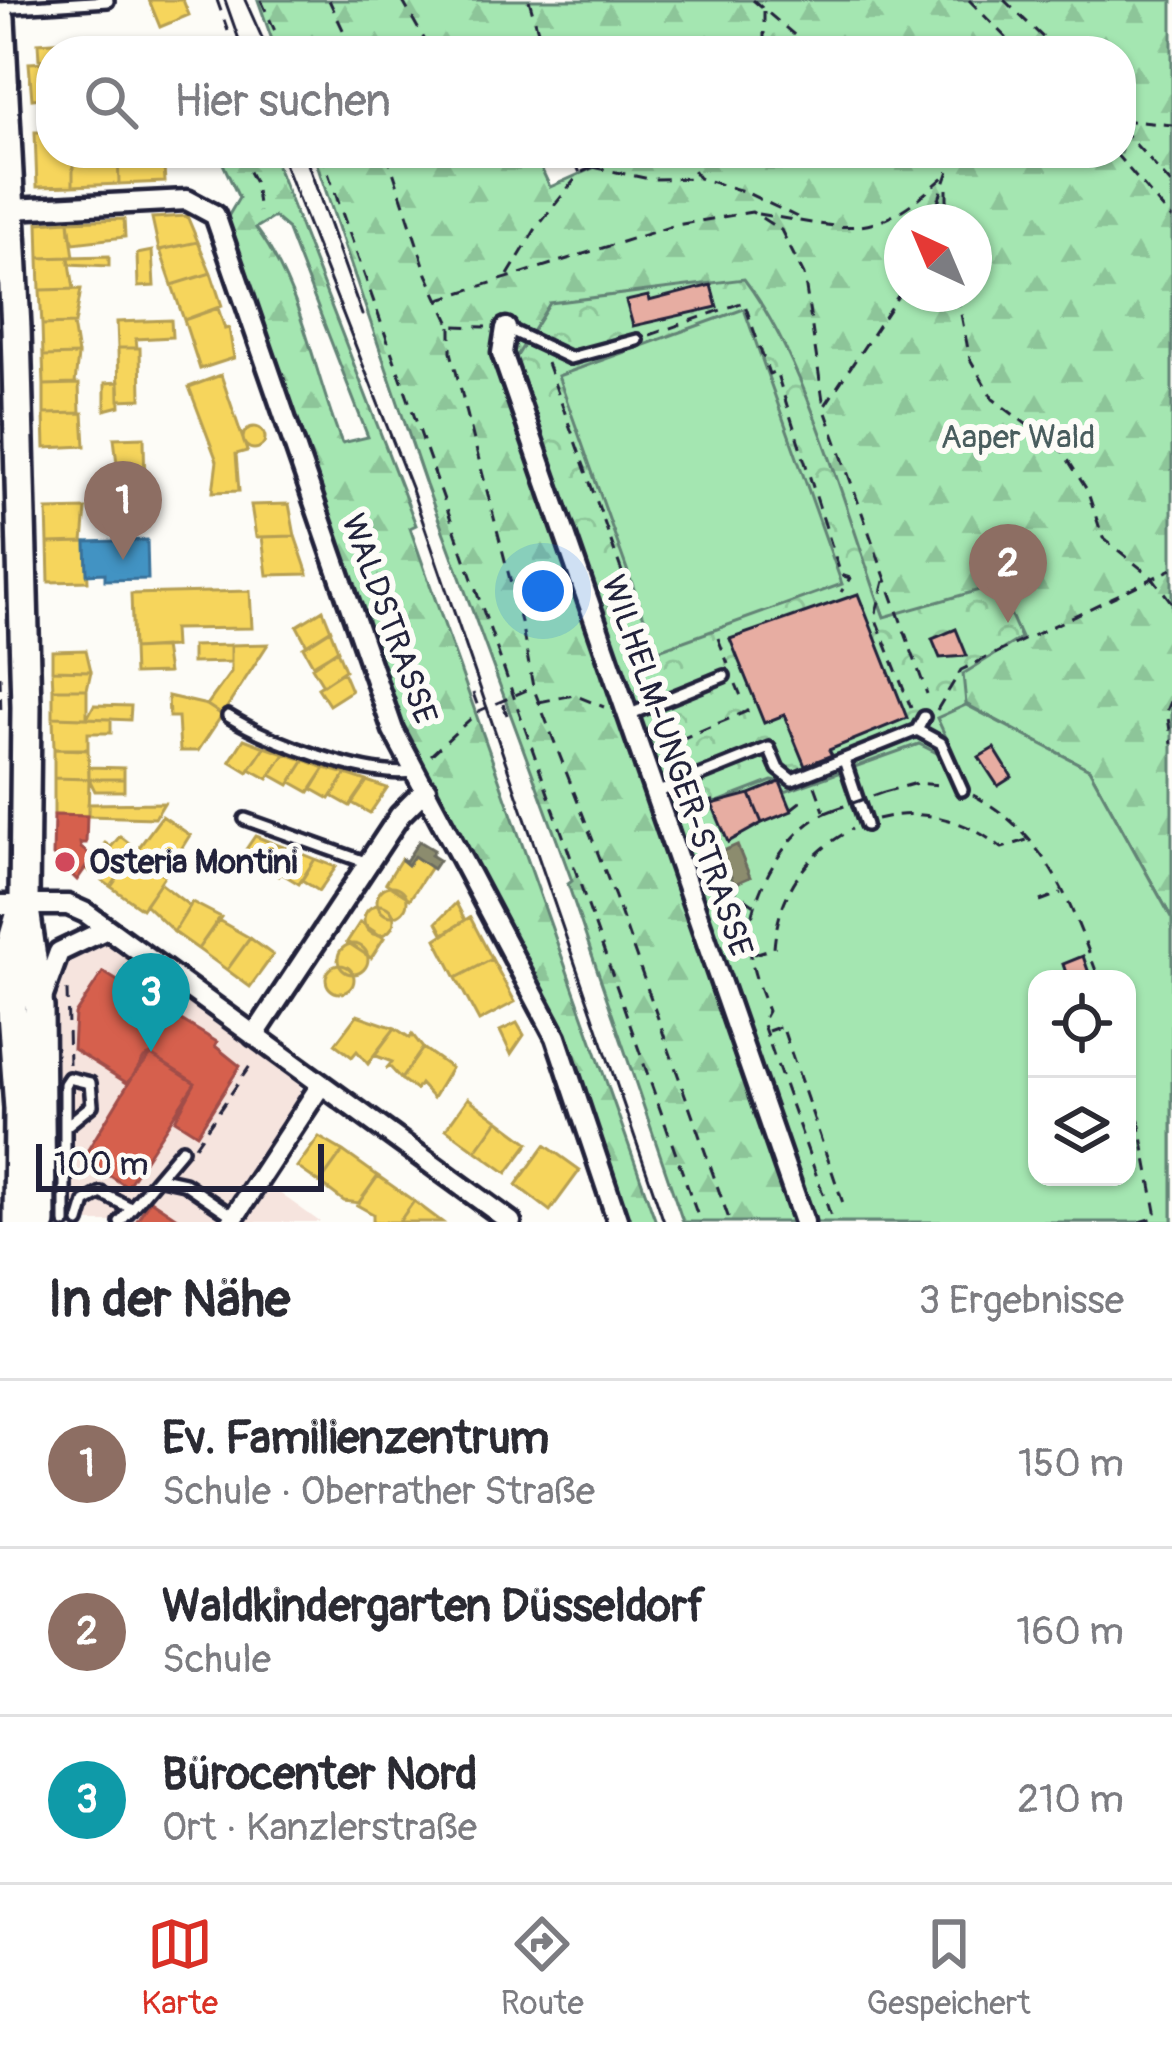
<!DOCTYPE html>
<html lang="de">
<head>
<meta charset="utf-8">
<style>
  body { margin:0; font-family:Pangolin,sans-serif; background:#f7f7f7; color:#2b2b33 }
  .controls { position:absolute; right:36px; bottom:36px; display:grid; overflow:hidden; border-radius:24px; box-shadow:0 3px 9px #0004 }
  .controls button { width:108px; height:108px; display:grid; place-items:center; padding:0; border:0; border-bottom:3px solid #e1e1e2; background:#fff; color:#2b2b33; font:60px sans-serif }
  .compass { position:absolute; left:884px; top:204px; width:108px; height:108px; border-radius:50%; background:#fff; box-shadow:0 3px 9px #0004; rotate:316deg }
  .scale { position:absolute; left:36px; bottom:30px; width:288px; box-sizing:border-box; padding-left:12px; border:6px solid #22223b; border-top:0; font-size:33px; line-height:42px; white-space:nowrap; color:#22223b; -webkit-text-stroke:9px #fdfcf7; paint-order:stroke }
  .you { position:absolute; left:543px; top:591px; width:42px; height:42px; margin:-30px; border:9px solid #fff; border-radius:50%; background:#1a73e8; box-shadow:0 0 0 18px #1a73e833 }
  .badge { display:grid; place-items:center; width:78px; height:78px; border-radius:50%; background:#d93025; color:#fff; font-size:39px; font-weight:700 }
  .pin { position:absolute; translate:-50% -99px; filter:drop-shadow(0 3px 6px #0008) }
  .pin::after { content:''; position:absolute; top:63px; width:42px; height:36px; background:inherit; clip-path:polygon(0 0,100% 0,50% 100%) }
  .list { margin:0; padding:0; list-style:none }
  h2 { display:flex; justify-content:space-between; align-items:center; height:156px; margin:0; padding:0 48px; font-size:51px }
  h2 small { font-size:39px; font-weight:400; color:#7c7c81 }
  .list li { display:grid; grid-template-columns:78px 1fr auto; gap:36px; align-items:center; box-sizing:border-box; height:168px; padding:0 48px; border-top:3px solid #e1e1e2 }
  .list b { display:block; font-size:45px; white-space:nowrap }
  .list p { margin:0; font-size:39px; white-space:nowrap; color:#7c7c81 }
  .list em { font-size:39px; font-style:normal; color:#7c7c81 }
  .icon { flex:none; width:66px; height:66px; fill:none; stroke:currentColor; stroke-width:2; stroke-linecap:round; stroke-linejoin:round }
  .map { position:relative; flex:none; width:1172px; height:1222px; overflow:hidden }
  .search { position:absolute; background:#fff; box-shadow:0 3px 9px #0004; left:36px; right:36px; top:36px; height:132px; display:flex; align-items:center; gap:30px; box-sizing:border-box; padding:0 42px; border-radius:48px; color:#7c7c81; font-size:45px }
  .sheet { height:660px; background:#fff }
  nav { display:flex; justify-content:space-around; align-items:center; box-sizing:border-box; height:168px; border-top:3px solid #e1e1e2; background:#fff; font-size:33px; color:#7c7c81 }
  nav a { display:grid; justify-items:center; gap:6px }
  nav .on { color:#d93025 }
  .map>svg:first-child { display:block }
  .built { fill:#f6e4de }
  .forest { fill:url(#forest-firs); stroke:#638476; stroke-width:3; fill-rule:evenodd }
  .park { fill:url(#park-crowns); stroke:#638476; stroke-width:3; fill-rule:evenodd }
  .garden { fill:#a4e6b1; stroke:#638476; stroke-width:3; fill-rule:evenodd }
  .homes { fill:#f6d55c; stroke:#b69f52; stroke-width:3 }
  .shops { fill:#d6604d; stroke:#a04d48; stroke-width:3 }
  .schools { fill:#4393c3; stroke:#39719a; stroke-width:3 }
  .industry { fill:#8c8c6e; stroke:#6c6c5f; stroke-width:3 }
  .building { fill:#e7ada2; stroke:#22223b; stroke-width:3 }
  .lines { fill:none; stroke-linecap:round; stroke-linejoin:round }
  .service-casing { stroke:#22223b; stroke-width:18 }
  .minor-casing { stroke:#22223b; stroke-width:27 }
  .secondary-casing { stroke:#22223b; stroke-width:36 }
  .path { stroke:#22223b; stroke-width:3; stroke-dasharray:12 9; stroke-linecap:butt }
  .service { stroke:#fdfcf7; stroke-width:9 }
  .minor { stroke:#fdfcf7; stroke-width:18 }
  .secondary { stroke:#fdfcf7; stroke-width:27 }
  .tram { stroke:#22223b; stroke-width:3 }
  .path-bridge { stroke:#22223b; stroke-width:3; stroke-dasharray:12 9; stroke-linecap:butt }
  .poi-dot { fill:#d1495b; stroke:#fdfcf7; stroke-width:4.5 }
  .labels { text-anchor:middle; dominant-baseline:central; stroke-width:12; stroke-linejoin:round; paint-order:stroke }
  .park-label { font-size:33px; fill:#495d5e; stroke:#fdfcf7 }
  .street-label { font-size:33px; fill:#22223b; stroke:#fdfcf7 }
  .poi-label { font-size:33px; font-weight:bold; fill:#22223b; stroke:#fdfcf7; text-anchor:start }
</style>
</head>
<body>
<div class="map">
<svg width="1172" height="1222" viewBox="0 0 1172 1222">
  <defs>
    <pattern id="forest-firs" width="22" height="20" patternUnits="userSpaceOnUse" patternTransform="scale(3)"><rect width="22" height="20" fill="#a4e6b1"/><path d="M5 1l3.5 6h-7zM16 11l3.5 6h-7z" fill="#8dc599"/></pattern>
    <pattern id="park-crowns" width="20" height="18" patternUnits="userSpaceOnUse" patternTransform="scale(3)"><rect width="20" height="18" fill="#a4e6b1"/><path d="M2 6a3 3 0 1 1 6 0M12 15a3 3 0 1 1 6 0" fill="none" stroke="#8dc599"/></pattern>
  </defs>
  <rect width="100%" height="100%" fill="#fdfcf7"/>
  <filter id="ink" filterUnits="userSpaceOnUse"><feTurbulence type="fractalNoise" baseFrequency=".00833" numOctaves="2"/><feDisplacementMap in="SourceGraphic" scale="24" xChannelSelector="R" yChannelSelector="G"/><feConvolveMatrix kernelMatrix="1 2 1 2 8 2 1 2 1" color-interpolation-filters="sRGB"/></filter>
  <g filter="url(#ink)">
    <path class="built" d="M99,935l199,143 6,22 -40,82 56,40h-270l1,-245 17,-30z"/>
    <path class="forest" d="M258,0h914v919l-83,-150 -123,-64 -4,-30 -78,-58 -68,-187 -7,792h-126l-115,-338 4,-3 -146,-396 -113,-332h221l16,34 77,-34h494v-102h-845zM902,222h72v72h-72z
      M218,153h54l144,372 -6,3 246,694h-35l-58,-175 -165,-320 -175,-502 16,-27zM274,217l13,11 81,209 -26,6c-29,-71 -39,-152 -86,-215z"/>
    <path class="park" d="M744,279c63,82 103,237 140,338l113,-32 24,53 -58,36 3,30 123,65 83,150v303h-363l-300,-853 41,-66zM1037,979h90v198h-90z"/>
    <path class="garden" d="M744,309l98,275 -186,67 -98,-275z
      M966,705l123,64 83,150v303h-358l-140,-403 98,-38 8,1 5,10 134,-48 20,10 12,-6 -14,-30zM1037,979h90v198h-90z"/>
    <path class="homes" d="M149,0h34l6,15 -29,12z
      M84,40l1,11h-34v46l-19,2 -3,-36 21,-1 -11,-3 -1,-16z
      M35,132h16v21h22v33l-36,1z
      M73,153h45l1,31 -46,2z
      M118,153h45l2,29 -46,2z
      M187,216l11,26 -39,8 -7,-32z
      M124,219l1,18 -51,6 -4,-9 -1,-13z
      M69,221l5,36 -35,1 -1,-35z
      M198,242l13,31 -39,12 -12,-35z
      M152,251l2,35 -16,1 -1,-33z
      M109,256v10l-40,-2v-7z
      M69,257l5,32 -34,1 -1,-32z
      M211,273l11,33 -38,14 -12,-35z
      M81,289l-6,35 -33,1 -2,-35z
      M218,308l7,21 4,-1 5,30 -34,11 -16,-49z
      M171,320l1,17 -36,2 1,9h-19l-1,-26z
      M73,324l5,31 -35,1 -1,-31z
      M118,348h22l1,51 -22,1z
      M78,355l-3,29 -31,1 -1,-29z
      M221,375l26,76 -11,3 3,37 -26,1 4,-31 -28,-74z
      M119,382l1,24 -15,4v-27z
      M79,384l1,29 -36,1v-29z
      M83,413l2,33 -40,2 -1,-34z
      M243 438a11 11 0 1 1 22 0a11 11 0 1 1-22 0Z
      M144,437l1,61h-24l-7,-60z
      M289,504l6,32 -39,1 -5,-32z
      M86,509l-3,33 -35,1 -1,-33z
      M295,536l13,38 -41,1 -5,-38z
      M86,542l2,39 -39,1 -1,-39z
      M250,591l2,37 -79,1 1,18 -41,2 -2,-55z
      M323,610l8,20 -24,15 -10,-19z
      M330,630l8,20 -25,15 -10,-18z
      M268,644l-46,71 -15,-10 24,-33v-27z
      M231,645v17l-39,1v-17z
      M164,647l4,26 -34,1 -1,-25z
      M86,650l5,21 -39,-1v-19z
      M337,650l8,20 -22,15 -11,-18z
      M52,670l39,1 -4,18h-34z
      M343,672l8,19 -22,14 -11,-17z
      M53,689h34v29l-34,-1z
      M168,696l39,9 15,10 -24,36h-18l-2,-34h-9z
      M94,705l37,1 -1,14 -43,-2z
      M53,717l58,2v14h-23v17l-34,-1z
      M244,739l21,8 -17,25 -18,-11z
      M265,747l20,7 -17,25 -18,-10z
      M54,749h34l1,30 -35,-1z
      M285,754l20,6 -16,25 -18,-10z
      M305,760l20,8 -16,24 -18,-10z
      M89,767l35,1v11h-35z
      M325,768l21,6 -16,25 -18,-10z
      M346,774l21,7 -17,25 -18,-10z
      M54,778l35,1 -1,37 -34,-1z
      M89,779h35v12h-29z
      M367,781l20,7 -17,25 -18,-10z
      M164,803l-9,15 -67,-2v-12z
      M162,816l28,19 -25,40 -31,-21z
      M120,836l17,13 -26,38 -26,-19 20,-25 6,4z
      M255,836l20,8 -17,25 -18,-11z
      M275,844l20,7 -16,25 -18,-11z
      M295,851l20,8 -16,25 -18,-11z
      M134,854l31,21 -23,34 -31,-22z
      M414,856l17,11 -21,32 -24,-16 15,-24 7,6z
      M315,859l21,8 -17,24 -17,-11z
      M160,883l30,23 -16,26 -29,-28z
      M377 901a15 15 0 1 1 30 0a15 15 0 1 1-30 0Z
      M192,902l29,15 -23,32 -24,-17z
      M456,903l9,17 -21,15 -7,-13z
      M364 920a15 15 0 1 1 30 0a15 15 0 1 1-30 0Z
      M470,917l22,42 -36,19 -20,-39z
      M218,920l32,18 -23,32 -29,-21z
      M360,922l24,16 -13,20 -24,-16z
      M250,938l23,17 -23,32 -23,-17z
      M338 959a15 15 0 1 1 30 0a15 15 0 1 1-30 0Z
      M492,959l23,43 -36,19 -23,-43z
      M326 979a14 14 0 1 1 28 0a14 14 0 1 1-28 0Z
      M357,1015l38,13 -27,36 -11,-13 -5,6 -17,-13z
      M517,1023l7,12 -13,19 -11,-23z
      M395,1028l15,10 2,-4 11,14 -22,31 -11,-12 -4,2 6,-7 -18,-7z
      M423,1048l28,20 -18,30 -13,-14 -4,6 -15,-11z
      M468,1098l30,22 -22,31 -30,-22z
      M498,1120l31,23 -22,30 -31,-22z
      M319,1137l24,14 -23,32 -23,-16z
      M545,1145l35,25 -30,41 -34,-26z
      M343,1151l35,25 -19,27 -15,-2 -24,-18z
      M378,1176l36,25 -15,21h-26v-8l-16,-9z
      M414,1201l28,21h-43z"/>
    <path class="shops" d="M54,815l33,1 -1,27h-6l1,5 12,9 -16,23 -24,-24z
      M103,972l114,70 -2,4 25,20 -43,68 -22,-14 20,-37 -44,-28 -24,28 -54,-34 2,-35z
      M151,1055l44,28 -68,104 -44,-29 61,-100z
      M150,1200l33,22h-47z"/>
    <path class="schools" d="M147,540l1,39 -43,1v-7l-18,1 -1,-32z"/>
    <path class="industry" d="M419,841l15,9 -3,5 8,5 -6,9 -19,-13 -6,9 -7,-6 5,2z
      M737,845l13,32 -16,7 -13,-32z"/>
    <path class="building" d="M711,285l6,22 -84,19 -7,-25 22,-5 1,5z
      M858,594l49,124 -78,32 3,5 -27,11 -21,-51 -20,8 -34,-84z
      M956,629l11,27 -27,2 -8,-19z
      M994,748l18,29 -14,9 -19,-29z
      M780,782l12,29 -30,12 -12,-29z
      M750,794l12,29 -34,19 -16,-38z
      M1083,956l8,23h-23l-5,-15z"/>
    <g class="lines">
      <g class="service-casing">
        <path id="service" d="M0,8l108,-7
          M506,328l64,30 67,-18
          M628,715l96,-39
          M228,716c43,26 137,62 186,56
          M917,730l24,13 21,47
          M844,760l22,65
          M656,793l113,-45 9,21 14,11 125,-50 7,-13
          M245,819l123,44
          M161,1178l23,5 50,34
          M65,1222v-138l4,-6 21,5 2,22 -27,22
          M79,1222l6,-20 16,-9 30,15
          M120,1222l62,-73"/>
      </g>
      <g class="minor-casing">
        <path id="minor" d="M12,209l175,-9 28,15 178,515 163,307 62,185
          M506,328l-4,25 302,869
          M0,905h68l18,8 425,309
          M39,1007l20,-55 48,-23
          M254,1036l146,-221 26,-26
          M231,1222l90,-137"/>
      </g>
      <g class="secondary-casing">
        <path id="secondary" d="M0,19l16,309 10,379 -2,195 15,105 2,215
          M18,1222l1,-113 -11,-152 16,-55"/>
      </g>
      <path class="path" d="M217,0l18,51
        M261,0l23,51
        M329,0l24,51
        M402,0l29,51
        M529,0l15,51
        M753,0l60,51
        M969,0l50,51
        M1004,0l53,51
        M764,11v40
        M1121,120l51,5
        M1121,128l51,57
        M239,153l16,30 4,29
        M321,153l379,1069
        M387,153l40,121 24,52 35,1
        M681,153l18,25 44,13 54,26
        M1115,153l57,66
        M593,167l56,12 48,-1
        M582,172l44,-19
        M758,214c97,15 113,30 189,-40
        M931,222l24,-69
        M947,222v-40
        M508,275l27,-45 45,-57 -9,-20
        M902,290l-78,117 103,287
        M957,294l13,65 23,40 70,53 24,38 16,48 50,40 19,25
        M440,299l236,-74 76,-13 29,18 23,45 20,132
        M451,326v26l70,270 12,65 82,210 115,325
        M650,335l94,-33 25,72 7,-3 65,204 9,3 -9,14
        M547,363l107,298
        M884,581l-9,36 36,91
        M718,638l10,26
        M0,676l1,41
        M736,684l5,12
        M473,693l6,17
        M1172,699l-5,12 5,33
        M539,702l35,-7 30,12
        M503,704l4,11
        M937,710l24,-40 211,-101
        M660,748l97,-41
        M431,755l48,-44 52,-23
        M815,786l9,25
        M884,792l33,-9 24,2
        M973,795c74,39 98,109 126,184
        M695,808l33,79 27,18
        M791,809l9,-7 -3,-9
        M833,810c-47,16 -87,89 -83,137 1,22 10,43 18,64l-6,11 71,200
        M683,812l35,-13
        M877,819c46,-12 89,1 125,29l31,-10
        M1040,901l21,-8
        M754,954l20,-6c4,-53 31,-94 78,-119
        M67,990l2,74
        M768,1031l14,-5 63,183
        M1127,1057l31,165
        M1127,1142l16,-6
        M195,1146l59,-86
        M1140,1222l17,-5"/>
      <use href="#service" class="service"/>
      <use href="#minor" class="minor"/>
      <use href="#secondary" class="secondary"/>
      <path class="tram" d="M225,0l18,51
        M245,0l23,51
        M280,153l132,337 252,732
        M304,153l58,162"/>
      <path class="path-bridge" d="M833,810l51,-18"/>
    </g>
  </g>
  <circle class="poi-dot" cx="65" cy="862" r="12"/>
  <g class="labels">
    <g class="park-label">
      <text x="1018" y="437">Aaper Wald</text>
    </g>
    <g class="street-label">
      <text transform="translate(389 619) rotate(70)">WALDSTRASSE</text>
      <text transform="translate(677 766) rotate(71)">WILHELM-UNGER-STRASSE</text>
    </g>
    <g class="poi-label">
      <text x="89" y="862">Osteria Montini</text>
    </g>
  </g>
</svg>
<div class="controls">
<button><svg class="icon" aria-label="locate" viewBox="0 0 24 24"><circle cx="12" cy="12" r="6"/><path d="M12 2v4M12 18v4M2 12h4M18 12h4"/></svg></button>
<button><svg class="icon" aria-label="layers" viewBox="0 0 24 24"><path d="M12 4l9 5-9 5-9-5zM3 14l9 5 9-5"/></svg></button>
</div>
<svg class="compass" viewBox="-18 -18 36 36"><path d="M0-13l5 13h-10z" fill="#e53935"/><path d="M0 13l5-13h-10z" fill="#7c7c81"/></svg>
<div class="scale">100 m</div>
<div class="you"></div>
<div class="pin badge" style="left:123px;top:560px;background:#8d6e63">1</div>
<div class="pin badge" style="left:1008px;top:623px;background:#8d6e63">2</div>
<div class="pin badge" style="left:151px;top:1052px;background:#0f9aa8">3</div>
<div class="search"><svg class="icon" aria-label="search" viewBox="0 0 24 24"><circle cx="10" cy="10" r="6"/><path d="M15 15l6 6"/></svg>Hier suchen</div>
</div>
<section class="sheet">
<h2>In der Nähe<small>3 Ergebnisse</small></h2>
<ul class="list">
<li><span class="badge" style="background:#8d6e63">1</span><div><b>Ev. Familienzentrum</b><p>Schule · Oberrather Straße</p></div><em>150 m</em></li>
<li><span class="badge" style="background:#8d6e63">2</span><div><b>Waldkindergarten Düsseldorf</b><p>Schule</p></div><em>160 m</em></li>
<li><span class="badge" style="background:#0f9aa8">3</span><div><b>Bürocenter Nord</b><p>Ort · Kanzlerstraße</p></div><em>210 m</em></li>
</ul>
</section>
<nav>
<a class="on"><svg class="icon" aria-label="map" viewBox="0 0 24 24"><path d="M3 6l6-2 6 2 6-2v14l-6 2-6-2-6 2zM9 4v14M15 6v14"/></svg>Karte</a>
<a><svg class="icon" aria-label="directions" viewBox="0 0 24 24"><path d="M12 3l9 9-9 9-9-9zM9 14v-3h6M13 9l2 2-2 2"/></svg>Route</a>
<a><svg class="icon" aria-label="saved" viewBox="0 0 24 24"><path d="M7 4h10v16l-5-4-5 4z"/></svg>Gespeichert</a>
</nav>
</body>
</html>
